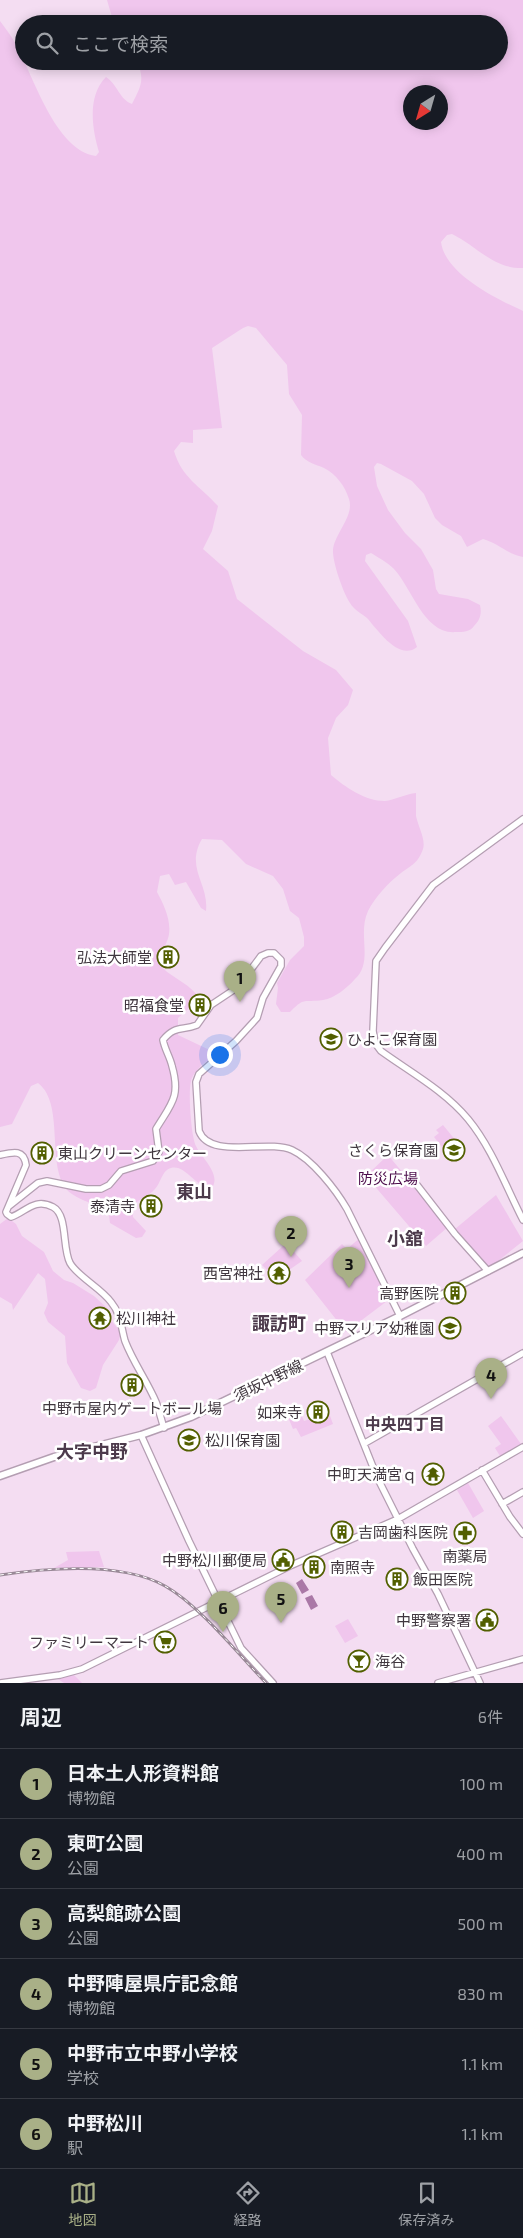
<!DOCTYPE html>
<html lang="ja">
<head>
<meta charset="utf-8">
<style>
  body { margin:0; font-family:"Exo 2","Noto Sans JP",sans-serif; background:#20242c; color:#f1f3f6 }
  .compass { position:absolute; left:403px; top:85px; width:45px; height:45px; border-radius:50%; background:#171b24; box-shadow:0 2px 12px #0003; rotate:217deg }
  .you { position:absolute; left:219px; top:1054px; width:18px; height:18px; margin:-12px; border:4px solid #fff; border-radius:50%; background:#1a73e8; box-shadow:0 0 0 8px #1a73e833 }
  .badge { display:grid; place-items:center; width:32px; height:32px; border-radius:50%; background:#a9b087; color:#111; font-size:16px; font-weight:700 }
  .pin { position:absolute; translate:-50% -41px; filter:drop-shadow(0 1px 2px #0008) }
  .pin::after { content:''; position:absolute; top:26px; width:18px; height:15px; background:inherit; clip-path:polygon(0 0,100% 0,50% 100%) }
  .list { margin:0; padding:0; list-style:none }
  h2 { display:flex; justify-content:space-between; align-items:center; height:65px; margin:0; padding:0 20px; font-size:21px }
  h2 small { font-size:16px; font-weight:400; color:#9ea1a6 }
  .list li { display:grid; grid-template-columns:32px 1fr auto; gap:15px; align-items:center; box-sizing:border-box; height:70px; padding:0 20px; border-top:1px solid #363941 }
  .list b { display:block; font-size:19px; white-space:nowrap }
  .list p { margin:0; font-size:16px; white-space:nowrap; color:#9ea1a6 }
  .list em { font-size:16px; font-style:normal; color:#9ea1a6 }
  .icon { flex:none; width:28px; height:28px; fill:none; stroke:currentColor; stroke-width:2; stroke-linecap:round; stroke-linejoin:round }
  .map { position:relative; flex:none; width:523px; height:1683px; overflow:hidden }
  .search { position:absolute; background:#171b24; box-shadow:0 2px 12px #0003; left:15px; right:15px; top:15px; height:55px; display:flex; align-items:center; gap:12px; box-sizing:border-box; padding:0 18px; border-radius:28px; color:#9ea1a6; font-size:19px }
  .sheet { height:485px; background:#171b24 }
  nav { display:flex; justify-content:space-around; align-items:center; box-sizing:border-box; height:70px; border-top:1px solid #363941; background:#171b24; font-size:14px; color:#9ea1a6 }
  nav a { display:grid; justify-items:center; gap:2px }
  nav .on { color:#a9b087 }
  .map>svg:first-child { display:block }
  .green { fill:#f0c6ed; fill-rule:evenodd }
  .water { fill:#aa78a7 }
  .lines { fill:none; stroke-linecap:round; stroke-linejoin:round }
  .secondary-casing { stroke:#b49eb2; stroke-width:8 }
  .primary-casing { stroke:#b49eb2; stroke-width:9 }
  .secondary { stroke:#fff; stroke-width:5.5 }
  .primary { stroke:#fff; stroke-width:6 }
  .rail-casing { stroke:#998997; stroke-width:3 }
  .rail { stroke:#fff; stroke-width:1; stroke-dasharray:4; stroke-linecap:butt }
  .labels { text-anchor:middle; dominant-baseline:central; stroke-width:5; stroke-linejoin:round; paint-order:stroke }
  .poi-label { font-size:15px; fill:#40373f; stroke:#fff; text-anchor:end }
  .park-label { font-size:15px; fill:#4d0e4c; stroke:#fff }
  .street-label { font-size:15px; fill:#40373f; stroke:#fff }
  .neighbourhood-label { font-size:16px; font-weight:bold; fill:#4c3a4b; stroke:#fff }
  .quarter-label { font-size:18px; font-weight:bold; fill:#4c3a4b; stroke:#fff }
</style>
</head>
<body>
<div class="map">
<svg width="523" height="1683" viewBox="0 0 523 1683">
  <rect width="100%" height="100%" fill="#f4ddf2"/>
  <path class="green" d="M107,0h416v268c-30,1 -46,-22 -71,-34l-5,1 -6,7c4,32 56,57 82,69v246c-16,-3 -25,-14 -40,-18l-16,8 -6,-11 -19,-11 -7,-7 -11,-24 -12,-13 -31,-17 -4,-1 -3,4 3,19 11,24 17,23 16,16 12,21 3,19 3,5 29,5 12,6c2,9 0,15 -6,21 -4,6 -11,6 -18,6 -32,3 -44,-44 -62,-63 -7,-7 -15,-11 -23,-16l-5,2 -1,6 43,60 9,26c-18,15 -40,-18 -50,-29 -6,-5 -13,-8 -17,-15 -7,-11 -16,-37 -17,-50 -1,-18 22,-36 16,-54 -4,-13 -13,-25 -25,-31 -9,-4 -17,-5 -23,-13l1,-40 -13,-21 -2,-29 -31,-37 -8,-2 -5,2 -31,20 10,80 -29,2v13l-12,-1 -7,9c8,27 26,35 44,55l-6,25 -9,18 25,22 9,28 66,52 33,19 17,20 -5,15 -12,13 -8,20 3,37c14,12 34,26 54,26 9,-1 21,-7 31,-8 0,7 0,15 0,23 2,10 10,24 7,33 -5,14 -11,16 -22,24 -12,9 -26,24 -33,38 -11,24 6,50 -13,68 -8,9 -20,19 -32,21 -19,3 -18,-4 -33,12h-9l-5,-8 2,-16 -1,-5 13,-23 14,-14v-9l-5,-19 -9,-7 -7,-22 -10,-13 -27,-12 -24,-24 -20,-1c-17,29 7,44 4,72l-5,-3 -15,-26 -11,3 -6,-11 -9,2 -3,16c7,13 17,33 10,49 -3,9 -10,12 -9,22 11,14 28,18 39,32l-1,7 -18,16v17l40,19c-10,5 -24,16 -27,27 -3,10 0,55 5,65 5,11 24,27 17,40 -17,5 -26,-22 -42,-18 -9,2 -10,15 -16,21 -6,7 -16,10 -22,16v12l13,14 -4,6 -6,1 -26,-15 -2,-16c-12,-2 -26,-6 -36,-13 -29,-20 -5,-89 -34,-111l-7,3 -19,38 -12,3v-1106c5,7 11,14 15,22 18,31 40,108 81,113l3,-4c-7,-23 -12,-56 7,-75 11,7 14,23 26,27 9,-18 13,-24 5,-43h362v-37h-385zM410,92h30v30h-30z
    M443,1125l18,22 -12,9 -15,-19 5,-4 -3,-3z
    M388,1155l60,72 -22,19 -60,-70z
    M496,1195l27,46 -35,28 -33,-40z
    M8,1218l8,6 6,12 22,16 9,19 11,9 9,3 21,13 14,13v8l13,15 -2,8 -16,25 -7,23 -6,3 -9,-3 -14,-25 -2,-27 -17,-14 -4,-9 4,-10 -3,-24 -7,-6 -25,37 -1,-6 -12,-7v-73z
    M361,1237l30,61 -45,34 -41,-52 37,-36 5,5z
    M283,1246h6l13,15 -26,18 -14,-14z
    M300,1412l4,9 25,-8 4,11 -32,13 -5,-9 -3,1 -5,-12z
    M501,1416l20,28 -21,12 -5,-8 6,-4 -13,-18z
    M468,1483l16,28 -11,7 -16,-28z
    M99,1551l5,16 -50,1 14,-8 -2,-8z
    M348,1619l10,17 -13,7 -10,-17z
    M74,1675l8,8h-18l-6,-4z"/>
  <path class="water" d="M302,1579l7,11 -7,4 -6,-11z
    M312,1595l6,11 -7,4 -6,-12z"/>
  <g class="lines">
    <g class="secondary-casing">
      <path id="secondary" d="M523,819l-90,66 -48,63 -9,13 -3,70 2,12 6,8c29,21 64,40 87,68 24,29 38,68 55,101
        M0,1155c13,-3 24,-6 26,10l-20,47 1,2 4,3c14,-4 23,-20 42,-10 15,8 9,41 17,56 7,13 31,25 41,39 10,12 10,25 14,39 8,21 22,40 31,61 3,8 5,17 8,26
        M417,1185l38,49 33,37
        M9,1206l29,-23 9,-2 39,8h15l8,-4 12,-14 32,-10 6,-9 -3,-23c15,-25 25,-32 16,-63 -2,-9 -7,-16 -9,-26 12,-15 19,-9 34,-15l14,-20 27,-18 23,-31 7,-3h6l7,7v6l-18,32 -6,20 -21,23 -37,33 -3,8 3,49c11,29 68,8 93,19 20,9 44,40 55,59l53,107
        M327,1352l50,125 36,72 25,45 42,89
        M141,1435l48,106 52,107 32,35
        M365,1443l158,-90
        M482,1470l28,47 13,17
        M502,1504l21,-12
        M0,1683l60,-8 22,-6 210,-104 106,-46 125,-72
        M438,1683l85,-24"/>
    </g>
    <g class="primary-casing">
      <path id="primary" d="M0,1476l54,-19 87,-22 50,-18 209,-101 123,-63"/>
    </g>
    <use href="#secondary" class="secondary"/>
    <use href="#primary" class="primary"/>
    <g class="rail-casing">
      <path id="rail" d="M0,1575c48,-7 121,-14 165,11 34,19 73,68 101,97"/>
    </g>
    <use href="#rail" class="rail"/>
  </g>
  <defs>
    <g id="building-ring" transform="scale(1.125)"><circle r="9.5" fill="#fff" stroke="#525f00" stroke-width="1.5"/><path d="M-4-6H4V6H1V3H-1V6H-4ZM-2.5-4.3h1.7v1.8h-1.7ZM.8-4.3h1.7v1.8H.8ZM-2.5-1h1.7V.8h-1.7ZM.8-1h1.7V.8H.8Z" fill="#525f00"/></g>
    <g id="school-ring" transform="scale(1.125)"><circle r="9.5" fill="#fff" stroke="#525f00" stroke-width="1.5"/><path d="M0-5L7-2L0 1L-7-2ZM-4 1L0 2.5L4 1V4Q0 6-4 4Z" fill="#525f00"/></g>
    <g id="temple-ring" transform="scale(1.125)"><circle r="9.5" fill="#fff" stroke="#525f00" stroke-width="1.5"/><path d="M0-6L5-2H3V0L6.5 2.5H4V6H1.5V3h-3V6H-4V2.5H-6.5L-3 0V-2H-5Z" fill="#525f00"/></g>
    <g id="pharmacy-ring" transform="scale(1.125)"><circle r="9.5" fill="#fff" stroke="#525f00" stroke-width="1.5"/><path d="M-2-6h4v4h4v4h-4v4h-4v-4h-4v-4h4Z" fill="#525f00"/></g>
    <g id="civic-ring" transform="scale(1.125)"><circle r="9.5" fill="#fff" stroke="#525f00" stroke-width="1.5"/><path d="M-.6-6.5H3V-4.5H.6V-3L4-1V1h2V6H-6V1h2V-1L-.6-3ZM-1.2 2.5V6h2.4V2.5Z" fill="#525f00"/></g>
    <g id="supermarket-ring" transform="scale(1.125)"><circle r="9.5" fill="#fff" stroke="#525f00" stroke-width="1.5"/><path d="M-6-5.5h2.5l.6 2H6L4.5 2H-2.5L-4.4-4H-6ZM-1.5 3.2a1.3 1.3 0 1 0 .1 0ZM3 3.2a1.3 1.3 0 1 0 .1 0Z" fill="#525f00"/></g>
    <g id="bar-ring" transform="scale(1.125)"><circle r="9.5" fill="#fff" stroke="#525f00" stroke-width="1.5"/><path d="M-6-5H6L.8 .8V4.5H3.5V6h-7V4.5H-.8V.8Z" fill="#525f00"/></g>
  </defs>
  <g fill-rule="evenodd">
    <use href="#building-ring" x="168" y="957"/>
    <use href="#building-ring" x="200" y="1005"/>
    <use href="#school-ring" x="331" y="1039"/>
    <use href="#school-ring" x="454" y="1150"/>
    <use href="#building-ring" x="42" y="1153"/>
    <use href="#building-ring" x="151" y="1206"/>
    <use href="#temple-ring" x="279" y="1273"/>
    <use href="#building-ring" x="455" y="1293"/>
    <use href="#temple-ring" x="100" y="1318"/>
    <use href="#school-ring" x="450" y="1328"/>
    <use href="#building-ring" x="132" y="1385"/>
    <use href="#building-ring" x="318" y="1412"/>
    <use href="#school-ring" x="189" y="1440"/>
    <use href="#temple-ring" x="433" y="1474"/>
    <use href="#building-ring" x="342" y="1532"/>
    <use href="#pharmacy-ring" x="465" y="1533"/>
    <use href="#civic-ring" x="283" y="1560"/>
    <use href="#building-ring" x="314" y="1567"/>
    <use href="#building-ring" x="397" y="1579"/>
    <use href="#civic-ring" x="487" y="1620"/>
    <use href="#supermarket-ring" x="165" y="1642"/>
    <use href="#bar-ring" x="359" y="1661"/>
  </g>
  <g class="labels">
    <g class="poi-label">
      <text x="152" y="957">弘法大師堂</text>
      <text x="184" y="1005">昭福食堂</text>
      <text x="347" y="1039" text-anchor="start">ひよこ保育園</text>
      <text x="438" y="1150">さくら保育園</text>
      <text x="58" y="1153" text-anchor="start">東山クリーンセンター</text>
      <text x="135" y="1206">泰清寺</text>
      <text x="263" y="1273">西宮神社</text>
      <text x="439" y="1293">高野医院</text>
      <text x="116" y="1318" text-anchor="start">松川神社</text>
      <text x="434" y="1328">中野マリア幼稚園</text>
      <text x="132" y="1408" text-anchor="middle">中野市屋内ゲートボール場</text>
      <text x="302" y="1412">如来寺</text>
      <text x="205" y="1440" text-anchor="start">松川保育園</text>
      <text x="417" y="1474">中町天満宮ｑ</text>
      <text x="358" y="1532" text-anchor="start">吉岡歯科医院</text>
      <text x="465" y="1556" text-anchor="middle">南薬局</text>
      <text x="267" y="1560">中野松川郵便局</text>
      <text x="330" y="1567" text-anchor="start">南照寺</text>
      <text x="413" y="1579" text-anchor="start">飯田医院</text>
      <text x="471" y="1620">中野警察署</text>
      <text x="149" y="1642">ファミリーマート</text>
      <text x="375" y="1661" text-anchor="start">海谷</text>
    </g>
    <g class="park-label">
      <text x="388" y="1178">防災広場</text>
    </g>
    <g class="street-label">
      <text transform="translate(268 1380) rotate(-26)">須坂中野線</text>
    </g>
    <g class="neighbourhood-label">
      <text x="405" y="1423">中央四丁目</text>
    </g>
    <g class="quarter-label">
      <text x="194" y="1191">東山</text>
      <text x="405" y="1238">小舘</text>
      <text x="279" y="1323">諏訪町</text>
      <text x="92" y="1451">大字中野</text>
    </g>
  </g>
</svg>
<svg class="compass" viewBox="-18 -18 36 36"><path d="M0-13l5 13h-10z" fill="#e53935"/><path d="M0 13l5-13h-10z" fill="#9ea1a6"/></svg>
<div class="you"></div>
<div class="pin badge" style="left:240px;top:1002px">1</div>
<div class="pin badge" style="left:291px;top:1257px">2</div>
<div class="pin badge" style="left:349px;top:1288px">3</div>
<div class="pin badge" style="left:491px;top:1399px">4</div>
<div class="pin badge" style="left:281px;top:1623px">5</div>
<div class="pin badge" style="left:223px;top:1632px">6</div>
<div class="search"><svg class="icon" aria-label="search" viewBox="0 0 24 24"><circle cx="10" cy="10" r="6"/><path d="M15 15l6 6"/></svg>ここで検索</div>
</div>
<section class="sheet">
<h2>周辺<small>6件</small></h2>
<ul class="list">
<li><span class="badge">1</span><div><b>日本土人形資料館</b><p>博物館</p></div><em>100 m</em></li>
<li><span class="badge">2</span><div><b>東町公園</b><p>公園</p></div><em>400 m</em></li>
<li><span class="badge">3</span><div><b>高梨館跡公園</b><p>公園</p></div><em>500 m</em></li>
<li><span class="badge">4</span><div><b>中野陣屋県庁記念館</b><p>博物館</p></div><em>830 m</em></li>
<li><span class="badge">5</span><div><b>中野市立中野小学校</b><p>学校</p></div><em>1.1 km</em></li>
<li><span class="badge">6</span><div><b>中野松川</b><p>駅</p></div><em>1.1 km</em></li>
</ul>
</section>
<nav>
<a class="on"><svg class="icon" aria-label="map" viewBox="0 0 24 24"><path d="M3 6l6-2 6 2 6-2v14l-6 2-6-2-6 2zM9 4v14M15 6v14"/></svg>地図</a>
<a><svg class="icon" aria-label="directions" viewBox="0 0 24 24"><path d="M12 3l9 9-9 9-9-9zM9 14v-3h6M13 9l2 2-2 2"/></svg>経路</a>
<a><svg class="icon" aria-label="saved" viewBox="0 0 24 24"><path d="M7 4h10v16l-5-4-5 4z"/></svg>保存済み</a>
</nav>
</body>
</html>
